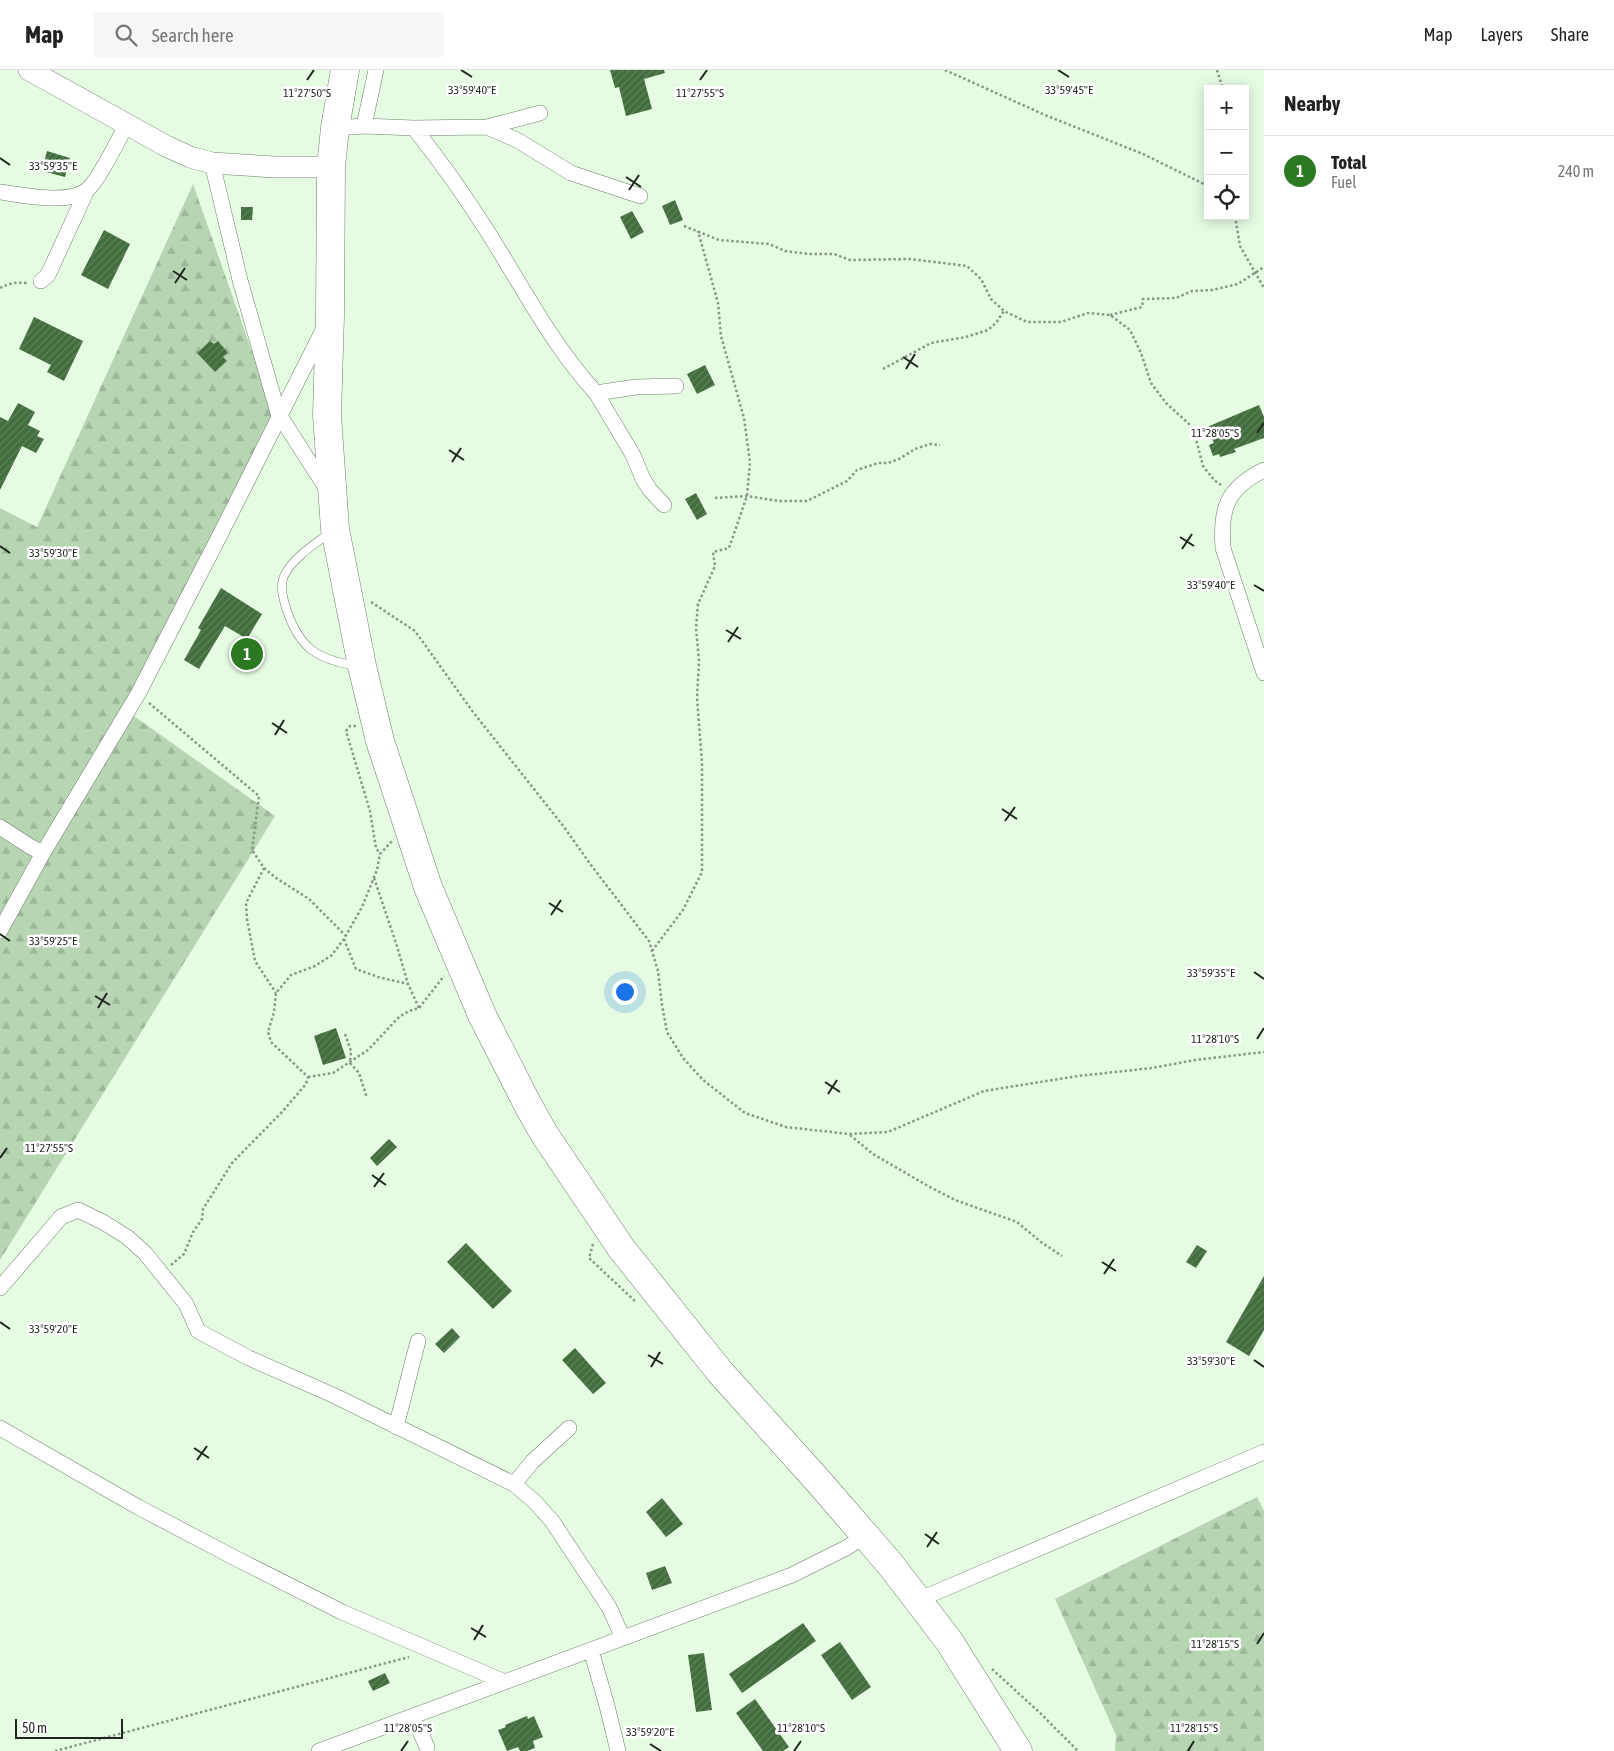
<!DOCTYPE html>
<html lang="en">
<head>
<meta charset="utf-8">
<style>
  body { margin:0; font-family:"Asap Condensed",sans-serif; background:#f6f6f6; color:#222 }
  .controls { position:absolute; right:15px; top:15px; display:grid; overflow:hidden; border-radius:0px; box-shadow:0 2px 12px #0003 }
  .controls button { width:45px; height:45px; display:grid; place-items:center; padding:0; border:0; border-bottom:1px solid #e0e0e0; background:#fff; color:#222; font:25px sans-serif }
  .scale { position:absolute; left:15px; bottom:12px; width:108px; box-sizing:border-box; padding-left:5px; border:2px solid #1e261d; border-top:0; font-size:14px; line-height:18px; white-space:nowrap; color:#1e261d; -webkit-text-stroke:4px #fff; paint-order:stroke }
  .you { position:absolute; left:624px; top:921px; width:18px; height:18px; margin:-12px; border:4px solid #fff; border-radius:50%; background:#1a73e8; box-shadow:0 0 0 8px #1a73e833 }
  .badge { display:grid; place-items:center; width:32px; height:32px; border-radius:50%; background:#2b7921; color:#fff; font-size:16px; font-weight:700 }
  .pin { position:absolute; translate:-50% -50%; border:2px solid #fff; box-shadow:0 1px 5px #0006 }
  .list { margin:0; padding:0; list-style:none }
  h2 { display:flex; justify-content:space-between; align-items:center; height:65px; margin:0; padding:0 20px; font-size:21px }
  h2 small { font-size:16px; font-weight:400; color:#767676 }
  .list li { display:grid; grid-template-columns:32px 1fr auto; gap:15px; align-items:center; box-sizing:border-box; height:70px; padding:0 20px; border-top:1px solid #e0e0e0 }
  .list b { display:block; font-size:19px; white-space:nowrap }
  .list p { margin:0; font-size:16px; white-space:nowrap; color:#767676 }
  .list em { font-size:16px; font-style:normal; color:#767676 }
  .icon { flex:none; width:28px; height:28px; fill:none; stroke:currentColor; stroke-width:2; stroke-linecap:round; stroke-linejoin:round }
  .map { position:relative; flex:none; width:1264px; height:1681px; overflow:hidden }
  header { display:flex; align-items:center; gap:30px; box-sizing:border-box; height:70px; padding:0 25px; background:#fff; border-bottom:1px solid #e0e0e0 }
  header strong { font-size:24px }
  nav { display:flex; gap:28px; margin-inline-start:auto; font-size:18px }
  .search { width:350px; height:45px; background:#f6f6f6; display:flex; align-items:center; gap:12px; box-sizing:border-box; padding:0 18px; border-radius:0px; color:#767676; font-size:19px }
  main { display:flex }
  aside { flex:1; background:#fff }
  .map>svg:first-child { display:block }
  .forest { fill:url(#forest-firs) }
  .building { fill:url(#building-hatch) }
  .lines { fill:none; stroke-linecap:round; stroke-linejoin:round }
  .lane-casing { stroke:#6b7f68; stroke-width:9 }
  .street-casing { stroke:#6b7f68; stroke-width:16 }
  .secondary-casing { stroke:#6b7f68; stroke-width:22 }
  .highway-casing { stroke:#6b7f68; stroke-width:29 }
  .path { stroke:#889786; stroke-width:2.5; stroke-dasharray:2.5 2.5; stroke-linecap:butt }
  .lane { stroke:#fff; stroke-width:8 }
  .street { stroke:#fff; stroke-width:15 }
  .secondary { stroke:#fff; stroke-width:21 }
  .highway { stroke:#fff; stroke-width:28 }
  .ticks { fill:none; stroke:#1e261d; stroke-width:2 }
  .ticks-label { font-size:12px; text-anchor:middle; fill:#1e261d; stroke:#fff; stroke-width:5; stroke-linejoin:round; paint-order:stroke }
</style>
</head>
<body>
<header>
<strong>Map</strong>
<div class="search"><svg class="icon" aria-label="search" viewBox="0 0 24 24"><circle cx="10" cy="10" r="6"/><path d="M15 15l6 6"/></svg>Search here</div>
<nav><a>Map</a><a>Layers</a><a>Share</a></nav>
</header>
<main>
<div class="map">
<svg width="1264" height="1681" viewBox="0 0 1264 1681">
  <defs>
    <pattern id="forest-firs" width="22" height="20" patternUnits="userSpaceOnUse" patternTransform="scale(1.25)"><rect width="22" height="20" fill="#b7d5b3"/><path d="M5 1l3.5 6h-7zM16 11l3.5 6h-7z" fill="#9db79a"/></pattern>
    <pattern id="building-hatch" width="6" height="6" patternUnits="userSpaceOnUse" patternTransform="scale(1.25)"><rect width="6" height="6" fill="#426d3c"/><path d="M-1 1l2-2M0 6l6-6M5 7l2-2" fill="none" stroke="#60815c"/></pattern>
  </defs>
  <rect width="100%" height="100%" fill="#e5fbe2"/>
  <path class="forest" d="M193,114l81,230 -150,295 151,107 -275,444v-752l37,19z
    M1257,1427l7,14v240h-149l1,-16 -61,-136z"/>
  <path class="building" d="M610,0h54l1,3 -21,6 8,30 -26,7 -7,-29 -4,1z
    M47,81l23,7 -5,19 -23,-6z
    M675,130l8,20 -13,5 -8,-19z
    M241,137h12l-1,13h-11z
    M632,141l12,21 -13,7 -11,-22z
    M104,160l26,14 -22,45 -27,-14z
    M34,247l49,24 -19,40 -17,-9 4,-7 -32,-16z
    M210,271l4,3 4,-3 10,12 -5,4 4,4 -12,11 -18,-19z
    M705,295l10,20 -18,9 -10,-20z
    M18,333l17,9 -7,13 12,6 -3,5 7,3 -8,14 -14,-7 -22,44v-73l8,4z
    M1259,335l5,12v21l-30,11 2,3 -16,5 -1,-3 -6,2 -4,-11 5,-2 -7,-16z
    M696,423l11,21 -10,6 -12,-21z
    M221,518l41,26 -15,25 -22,-13 -26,43 -15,-9 17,-30 -3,-2z
    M336,958l10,30 -23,7 -9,-29z
    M389,1069l8,8 -20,19 -7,-8z
    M466,1173l46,48 -19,18 -46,-47z
    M1197,1175l10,6 -11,17 -10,-6z
    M1264,1206v54l-15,26 -23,-14z
    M452,1258l8,9 -16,16 -9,-9z
    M575,1278l31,35 -13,11 -31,-34z
    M662,1428l21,26 -17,13 -20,-25z
    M665,1496l7,17 -20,7 -6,-17z
    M803,1553l13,18 -74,52 -13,-19z
    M840,1572l31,45 -19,13 -31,-45z
    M704,1583l8,57 -16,2 -8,-57z
    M385,1603l5,10 -17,8 -5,-10z
    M755,1629l34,48 -6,4h-20l-27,-38z
    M527,1646l1,3 6,-3 9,21 -10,4 2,7 -8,3h-7l-2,-4 -11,4 -9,-21 8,-3 -1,-2z"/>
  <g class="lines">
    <g class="lane-casing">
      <path id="lane" d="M329,463c-15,12 -35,24 -44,41 -6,11 -2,23 1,34 13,40 31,52 72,58"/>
    </g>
    <g class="street-casing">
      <path id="street" d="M364,56l12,-56
        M487,57l30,13 54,33 69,23
        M335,58l29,-2 50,2 73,-1 53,-14
        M414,58c27,34 52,69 75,106 34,54 64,112 107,159l40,-6 40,-1
        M212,93l28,117 38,133 50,78
        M0,122c22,3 69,13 87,-2 12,-10 31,-50 40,-66
        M41,211l7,-6 39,-85
        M596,323l37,62 10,24 7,11 14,15
        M1264,400c-37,18 -44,38 -41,78l41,125
        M0,757l31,20 12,6 95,-159 83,-161 104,-207
        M0,861l43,-78
        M0,1218l61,-71 17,-7 25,12 24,15 18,16 41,51 12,27 51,27 86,38 179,88
        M396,1357l22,-86
        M0,1358l138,79 99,52 105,53 163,70
        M569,1358l-37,34 -18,22 21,18 17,19 57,86 14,31
        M918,1530l346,-148
        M591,1580l16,56 11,45
        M413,1646l14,31
        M319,1681l473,-176 54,-27 19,-12"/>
    </g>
    <g class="secondary-casing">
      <path id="secondary" d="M29,0l137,76 24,11 22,6 62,4h57"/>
    </g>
    <g class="highway-casing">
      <path id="highway" d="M345,0l-10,58 -4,39 -1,148 -3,100 8,114 27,137 18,75 48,146 54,128 46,90 15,27 78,116 99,124 99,110 71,82 59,77 69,110"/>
    </g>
    <path class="path" d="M945,0l100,45 98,39 65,32
      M1217,0l6,19
      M1235,146l5,30 24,42
      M684,156l35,14 50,4 16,7 24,3h25l16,6 60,-1 57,7 14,13 10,20 13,12 23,11h34l27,-9 22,2 20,15 11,23 10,30 15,20 23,21 8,19 6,23 11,14 7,5
      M0,218c9,-5 17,-6 27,-5
      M1110,245l32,-8 1,-8 33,-1 16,-7 20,-1 26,-6 26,-17
      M883,299l48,-26 35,-6 22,-7 8,-7 8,-12
      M715,428l32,-2 32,5h28l40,-20 10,-11 21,-7h10l11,-4 16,-10 15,-5 10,1
      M371,532l44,29 58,81 91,115 27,38 58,76 9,30 4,34 5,27 16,26 20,22 42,33 41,14 63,7 39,-2 96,-41 94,-15 74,-8 43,-8 69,-8
      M149,633l110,93 -7,54 12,18 -18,35 1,16 8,42 21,32
      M356,656h-6l-4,5 24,80 6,37 4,6
      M264,798l12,10 33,21 37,37
      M374,808l22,65 12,41 11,24
      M344,869l12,30 22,8 30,7
      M652,881l31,-41 19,-38v-109l-5,-65 2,-37 -3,-33 2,-24 17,-38 -2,-14 16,-4 18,-52 3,-34 -6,-44 -23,-82 -3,-33 -20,-72
      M345,964l6,17 -1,12 9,10 8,25
      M308,1007l25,-4 35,-23 31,-33 10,-6 10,-3 25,-32
      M850,1065l23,19 55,32 27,14 62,22 24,20 21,14
      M593,1174l-4,14 47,44
      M171,1195l13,-11 9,-22 9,-13 1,-10 29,-46 50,-51 24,-28 2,-7 -37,-35 -3,-10 6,-20 2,-19 15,-18 24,-9 17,-11 12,-16 18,-32 15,-37 3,-16 12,-13
      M992,1599l47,43 39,39
      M55,1681l354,-94"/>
    <use href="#lane" class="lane"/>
    <use href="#street" class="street"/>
    <use href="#secondary" class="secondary"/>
    <use href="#highway" class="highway"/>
  </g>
  <path class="ticks" d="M461,0l11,7M1058,0l11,7M307,10l7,-10M700,10l7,-10M0,88l10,7M626,107l15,10M629,120l10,-15M173,201l14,9M175,213l10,-15M903,287l15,10M906,299l9,-15M1257,363l7,-10M449,380l15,10M452,392l9,-14M1180,467l14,9M0,476l10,7M1182,479l10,-15M1254,515l10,6M726,560l15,9M728,572l10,-15M272,653l15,10M275,665l9,-15M1002,739l15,10M1005,751l10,-14M549,833l14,9M551,845l10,-15M0,864l10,7M1254,902l10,7M95,926l15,9M98,938l9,-15M1257,969l7,-11M825,1012l15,10M828,1024l9,-14M0,1088l7,-10M372,1105l14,10M374,1117l10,-14M1102,1192l14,9M1104,1204l10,-15M0,1252l10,7M648,1285l15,9M1254,1290l10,7M651,1297l9,-15M194,1378l15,10M197,1390l10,-14M925,1464l14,10M927,1477l10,-15M471,1558l15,9M474,1570l9,-15M1257,1574l7,-11M650,1674l11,7M401,1681l7,-10M794,1681l7,-10M1188,1681l6,-10"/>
  <g class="ticks-label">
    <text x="1069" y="24">33°59'45"E</text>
    <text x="472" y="24">33°59'40"E</text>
    <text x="307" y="27">11°27'50"S</text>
    <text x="700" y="27">11°27'55"S</text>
    <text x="53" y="100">33°59'35"E</text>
    <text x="1215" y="367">11°28'05"S</text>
    <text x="53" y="487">33°59'30"E</text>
    <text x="1211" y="519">33°59'40"E</text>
    <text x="53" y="875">33°59'25"E</text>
    <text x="1211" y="907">33°59'35"E</text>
    <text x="1215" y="973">11°28'10"S</text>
    <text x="49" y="1082">11°27'55"S</text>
    <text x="53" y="1263">33°59'20"E</text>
    <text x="1211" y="1295">33°59'30"E</text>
    <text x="1215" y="1578">11°28'15"S</text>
    <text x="408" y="1662">11°28'05"S</text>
    <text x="801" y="1662">11°28'10"S</text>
    <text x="1194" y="1662">11°28'15"S</text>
    <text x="650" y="1666">33°59'20"E</text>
  </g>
</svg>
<div class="controls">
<button>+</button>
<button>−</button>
<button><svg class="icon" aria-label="locate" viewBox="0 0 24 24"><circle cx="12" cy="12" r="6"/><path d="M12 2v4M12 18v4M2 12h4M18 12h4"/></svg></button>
</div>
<div class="scale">50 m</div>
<div class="you"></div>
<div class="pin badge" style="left:247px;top:584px">1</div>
</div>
<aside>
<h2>Nearby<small></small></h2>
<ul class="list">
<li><span class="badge">1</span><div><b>Total</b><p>Fuel</p></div><em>240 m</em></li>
</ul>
</aside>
</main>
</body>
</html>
